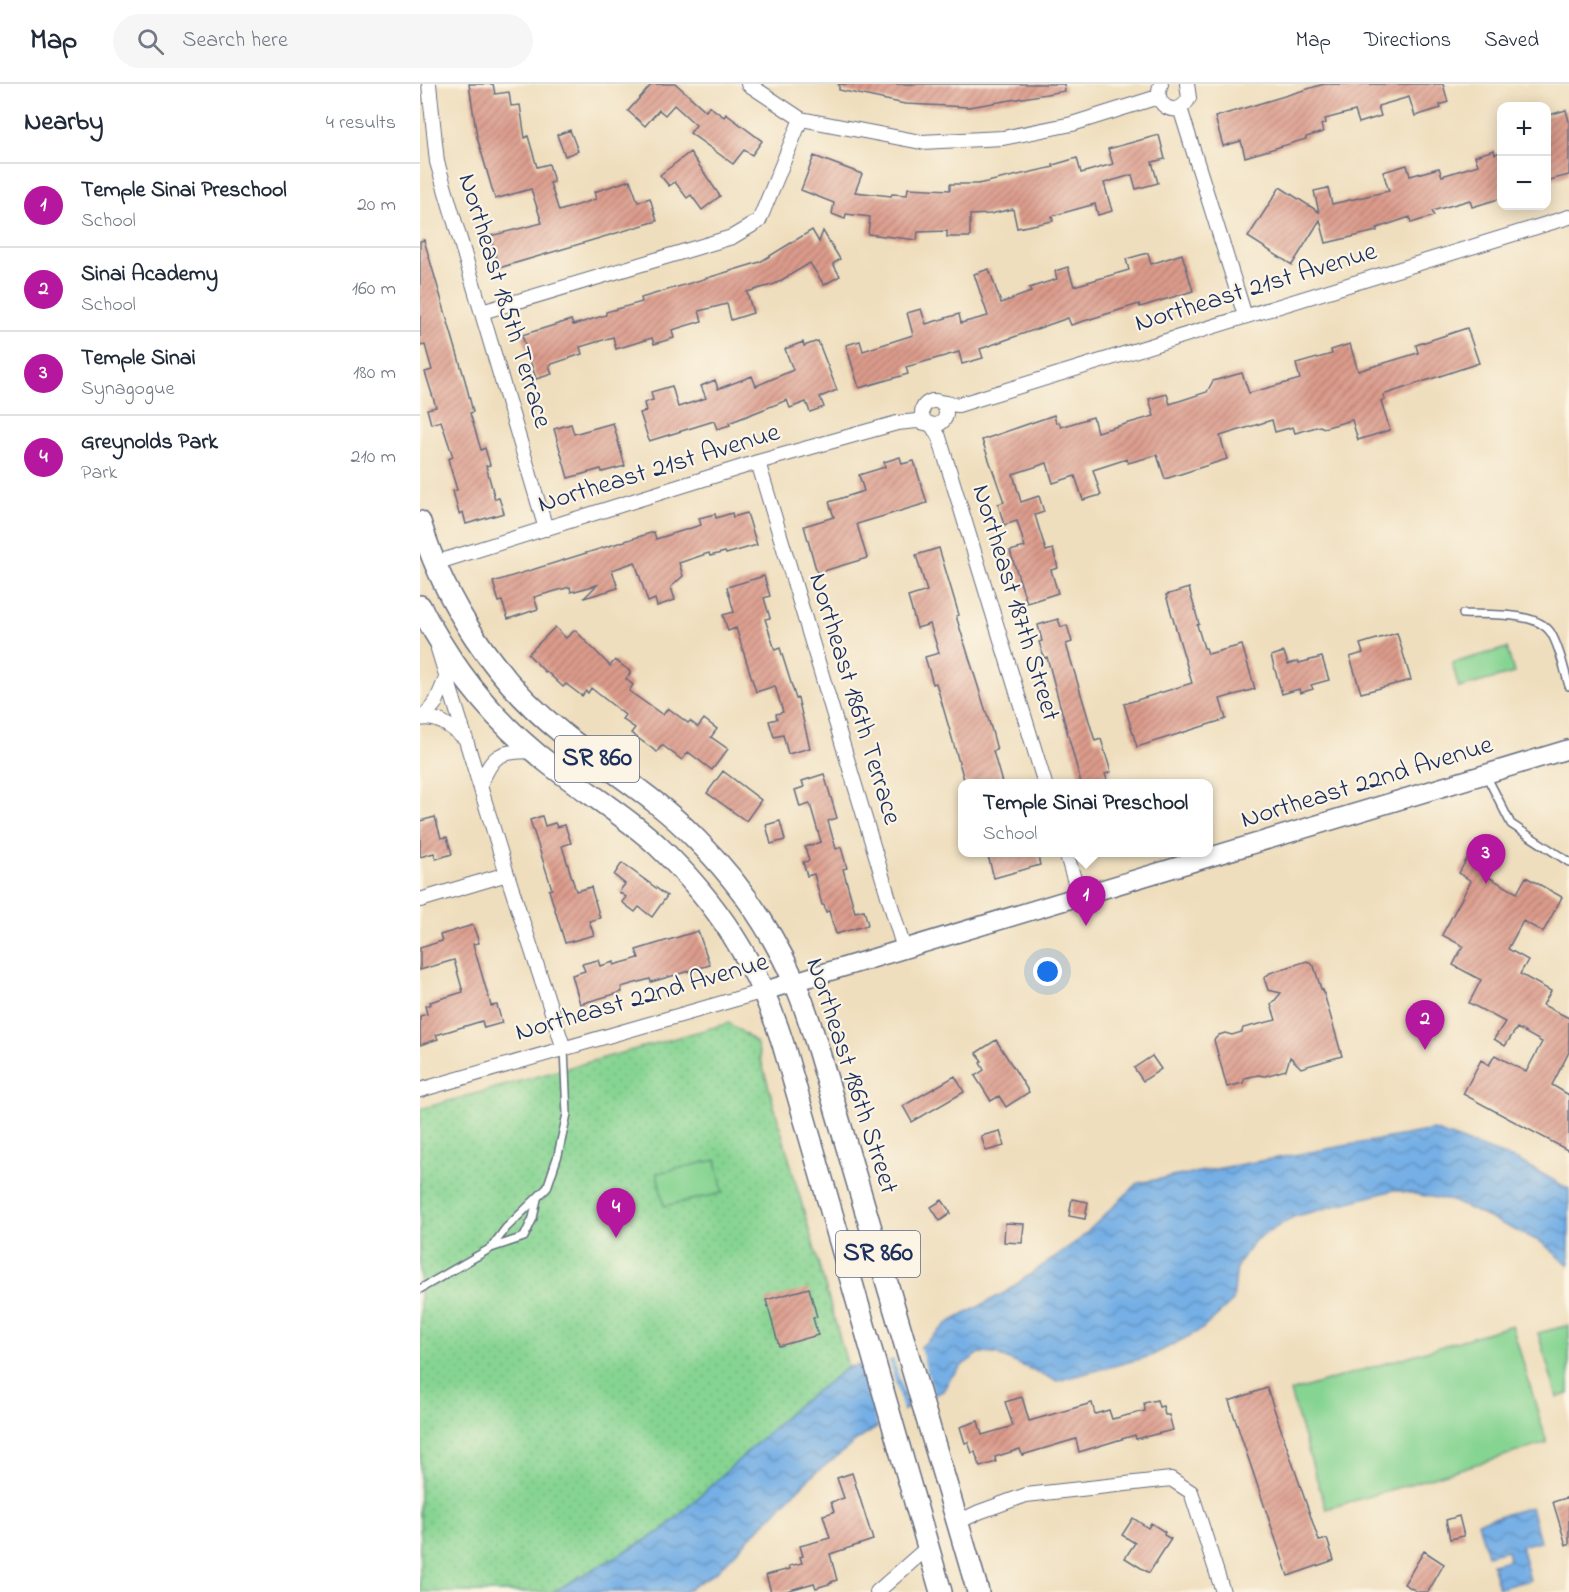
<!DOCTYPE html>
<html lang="en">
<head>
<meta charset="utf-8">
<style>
  body { margin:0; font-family:"Indie Flower",sans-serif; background:#f6f6f7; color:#1f2937 }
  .controls { position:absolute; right:18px; top:18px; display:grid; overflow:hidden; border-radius:12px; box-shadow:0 3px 15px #0003 }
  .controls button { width:54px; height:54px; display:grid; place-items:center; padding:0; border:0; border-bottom:2px solid #e0e1e3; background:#fff; color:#1f2937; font:30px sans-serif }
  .you { position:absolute; left:628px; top:888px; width:21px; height:21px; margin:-15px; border:4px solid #fff; border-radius:50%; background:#1a73e8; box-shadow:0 0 0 9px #1a73e833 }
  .badge { display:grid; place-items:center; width:39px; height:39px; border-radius:50%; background:#b5179e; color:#fff; font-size:20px; font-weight:700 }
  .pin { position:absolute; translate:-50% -50px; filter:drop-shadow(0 2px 3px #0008) }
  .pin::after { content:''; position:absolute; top:32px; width:21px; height:18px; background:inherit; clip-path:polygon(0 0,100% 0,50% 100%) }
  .popup { position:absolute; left:538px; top:695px; width:255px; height:78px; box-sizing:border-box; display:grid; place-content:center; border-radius:12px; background:#fff; filter:drop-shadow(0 2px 4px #0005); font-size:20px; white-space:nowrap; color:#747a83 }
  .popup b { font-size:22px; color:#1f2937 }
  .popup::after { content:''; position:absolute; left:50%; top:100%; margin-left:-12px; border:12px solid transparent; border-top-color:#fff }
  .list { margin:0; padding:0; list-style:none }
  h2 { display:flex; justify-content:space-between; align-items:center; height:78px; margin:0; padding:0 24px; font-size:26px }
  h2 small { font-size:20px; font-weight:400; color:#747a83 }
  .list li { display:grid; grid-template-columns:39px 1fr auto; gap:18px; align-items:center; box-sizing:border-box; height:84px; padding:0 24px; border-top:2px solid #e0e1e3 }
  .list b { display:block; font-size:22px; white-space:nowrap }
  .list p { margin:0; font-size:20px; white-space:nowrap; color:#747a83 }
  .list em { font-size:20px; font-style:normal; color:#747a83 }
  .icon { flex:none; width:33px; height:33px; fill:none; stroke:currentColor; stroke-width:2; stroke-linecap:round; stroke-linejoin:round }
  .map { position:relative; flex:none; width:1149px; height:1508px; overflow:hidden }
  header { display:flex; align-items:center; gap:36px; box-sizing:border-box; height:84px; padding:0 30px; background:#fff; border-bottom:2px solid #e0e1e3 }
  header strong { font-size:28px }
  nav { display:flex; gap:33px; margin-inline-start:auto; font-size:21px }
  .search { width:420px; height:54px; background:#f6f6f7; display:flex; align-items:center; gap:15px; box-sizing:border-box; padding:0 21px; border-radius:33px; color:#747a83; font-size:22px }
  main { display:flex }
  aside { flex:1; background:#fff }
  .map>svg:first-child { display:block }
  .park { fill:url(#park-dots); stroke:#508278; stroke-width:1.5 }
  .pitch { fill:#86d492; stroke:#508278; stroke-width:1.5 }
  .water { fill:url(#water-waves); stroke:#486fa2; stroke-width:1.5 }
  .pier { fill:#efdebd }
  .building { fill:url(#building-hatch) }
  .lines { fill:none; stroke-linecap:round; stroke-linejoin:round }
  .lane-casing { stroke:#656c7f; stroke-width:10 }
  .street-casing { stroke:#656c7f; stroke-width:16 }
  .secondary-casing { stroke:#656c7f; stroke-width:21 }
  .primary-casing { stroke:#656c7f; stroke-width:24 }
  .lane { stroke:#fff; stroke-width:7 }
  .street { stroke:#fff; stroke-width:14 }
  .secondary { stroke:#fff; stroke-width:18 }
  .primary { stroke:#fff; stroke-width:21 }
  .labels { text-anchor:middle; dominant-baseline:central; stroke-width:4.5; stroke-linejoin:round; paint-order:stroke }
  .shield { fill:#fcf5e5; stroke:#5e6a86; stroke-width:1.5 }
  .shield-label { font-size:26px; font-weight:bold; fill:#1b2f5e }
  .street-label { font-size:27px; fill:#1b2f5e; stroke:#fcf5e5 }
</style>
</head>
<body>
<header>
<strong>Map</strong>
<div class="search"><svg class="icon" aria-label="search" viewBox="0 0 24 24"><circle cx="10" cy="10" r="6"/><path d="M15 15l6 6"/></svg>Search here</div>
<nav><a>Map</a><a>Directions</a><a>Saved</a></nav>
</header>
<main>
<aside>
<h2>Nearby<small>4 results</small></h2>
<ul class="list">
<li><span class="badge">1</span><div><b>Temple Sinai Preschool</b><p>School</p></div><em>20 m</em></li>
<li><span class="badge">2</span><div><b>Sinai Academy</b><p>School</p></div><em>160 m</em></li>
<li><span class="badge">3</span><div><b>Temple Sinai</b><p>Synagogue</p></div><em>180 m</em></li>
<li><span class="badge">4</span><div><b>Greynolds Park</b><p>Park</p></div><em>210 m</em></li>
</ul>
</aside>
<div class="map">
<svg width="1149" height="1508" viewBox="0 0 1149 1508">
  <defs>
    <pattern id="park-dots" width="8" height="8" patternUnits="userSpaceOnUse" patternTransform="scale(1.5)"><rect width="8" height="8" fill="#86d492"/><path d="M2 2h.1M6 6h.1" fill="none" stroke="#73b680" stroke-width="1.8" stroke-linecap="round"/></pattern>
    <pattern id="water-waves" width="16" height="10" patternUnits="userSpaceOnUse" patternTransform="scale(1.5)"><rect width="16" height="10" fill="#74afe5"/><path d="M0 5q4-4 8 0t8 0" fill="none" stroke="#5e8fbd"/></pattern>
    <pattern id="building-hatch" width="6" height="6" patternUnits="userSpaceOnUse" patternTransform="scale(1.5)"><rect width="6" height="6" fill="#dc9b8b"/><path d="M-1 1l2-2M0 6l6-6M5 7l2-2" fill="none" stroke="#b27f75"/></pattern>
  </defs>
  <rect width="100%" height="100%" fill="#fcf5e5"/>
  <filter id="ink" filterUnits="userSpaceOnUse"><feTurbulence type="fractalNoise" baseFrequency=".0167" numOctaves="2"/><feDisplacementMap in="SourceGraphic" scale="12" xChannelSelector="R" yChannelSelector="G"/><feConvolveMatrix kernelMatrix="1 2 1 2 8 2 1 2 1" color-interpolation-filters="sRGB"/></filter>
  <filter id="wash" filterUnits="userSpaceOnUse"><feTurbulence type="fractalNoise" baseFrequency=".008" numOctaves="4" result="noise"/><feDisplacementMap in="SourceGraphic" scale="24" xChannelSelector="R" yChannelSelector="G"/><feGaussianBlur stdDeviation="1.35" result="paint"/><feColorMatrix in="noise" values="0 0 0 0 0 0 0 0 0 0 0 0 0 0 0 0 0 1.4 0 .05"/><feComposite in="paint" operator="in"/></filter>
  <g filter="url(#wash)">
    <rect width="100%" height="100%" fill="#efdebd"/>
    <path class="park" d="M309,939l27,19 92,325 -50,38 -136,126 -109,61h-133v-483z"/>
    <path class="pitch" d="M1087,564l7,25 -55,15 -7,-25z
      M296,1076l7,33 -59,13 -7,-33z
      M1092,1241l35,118 -221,66 -36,-117z
      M1149,1241v69l-12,3 -19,-64z"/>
    <path class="water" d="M1013,1046l86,31 50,28v76l-28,-23 -89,-41 -58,-11 -101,27 -38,23 -18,26 -4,35 -32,29 -50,26 -94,25 -61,-27 -16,-1 -16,11 -13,13 -8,14 -37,18 -47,30 -51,40 -91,92 -32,21h-132l109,-61 136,-126 50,-38 47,-7 27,-14 26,-23 56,-30 76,-54 58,-56z
      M1111,1423l9,34 -19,5 9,34 -31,8 -7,-24 17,-4 -2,-10 -20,5 -9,-33z"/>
    <path class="pier" d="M499,1261l16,53 -26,12 -16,-53z
      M468,1274l16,56 -25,16 -20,-68z"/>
    <g id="blocks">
      <path class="building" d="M49,0h24l2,10 14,-2 2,14 9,-1 5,33 3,-2 9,31 12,-3 5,18 -4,1 9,28 37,-12 -2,-7 36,-12 8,22 12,-4 7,23 -158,47 -9,-32 52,-13 -11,-34 -36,10 -18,-62z
        M232,0h24l30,27 3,-5 15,11 2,-3 36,27 -10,14 -8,-5 -11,14 -43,-31 6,-8 -22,-20 -9,10 -6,-5 -14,16 -17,-15z
        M419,0h225l1,7 -96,16 -64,-3 -66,-14z
        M904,0h119l5,18 -8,3 1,3 -26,8 -6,-19 -31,9 3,10 -22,7 -4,-12 -30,8 1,4 -5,2 2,7 -17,5v2l-61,18 -4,-16 -18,5 -8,-29z
        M1146,26l3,11v54l-23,6v-65z
        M150,46l8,21 -13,5 -8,-21z
        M739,51l6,24 -13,3 6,21 -22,6 -4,-14 -28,8 8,28 -14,4 -3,-11 -43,12 1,5 -36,7 -4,-19 -23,5 -20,1v22h-23v-6l-29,1 -1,8 -49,-6 2,-17 -24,-3 -1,5 -13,-5 2,-11 -33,-13 13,-34 48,18 -7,18 36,4 1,-2 15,1 1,-7 42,2v-6h28l76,-17 -1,-2 24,-7 4,15 32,-9 -5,-15z
        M1074,66l1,4 7,-2v46l-30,9 -2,-7 -38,11 2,5 -23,7 -1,-6 -33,11v3l-51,12 -6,-23 -28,45 -44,-28 32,-50 39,25 -5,-21 14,-3 4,16 57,-13 -6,-19 24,-7 3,11 29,-8 3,8 36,-11 -3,-9z
        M270,68l30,44 -18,14 -11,-15 -4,3 -12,-16 -6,4 -9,-11z
        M392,146l7,12 4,-11 17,28 -7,5 7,12 -16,9 -14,-22 -35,21 -28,8 6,21 -22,7 -4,-16 -28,7 3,10 -30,9 2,8 -20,6 -2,-6 -36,11 -3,-12 -33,10 2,7 -33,11 3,9 -16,5 -14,-44 49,-15 2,5 33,-10v-3l36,-10 -1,-4 119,-36z
        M4,156l41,140 8,32 -3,1 11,37 4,-2 5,17 -4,1 9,33 4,-1 5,15 -38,11 -3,-12 -4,2 -6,-23 4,-1 -9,-31 5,-2 -12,-36 -10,3 -4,-15 9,-2 -11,-35 7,-2 -7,-25 -5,1v-105z
        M728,169l3,11 31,-10 11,37 -53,16 -1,-3 -68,21 -3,-7 -88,31 3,9 -21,6 -3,-12 -53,15 2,7 -49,14 -13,-43 14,-4 3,10 50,-16 -6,-22 14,-4 5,15 33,-10 2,9 27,-7 -14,-42 15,-5 12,34 30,-11 -2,-4 28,-9 -2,-8 13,-4 6,19 55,-16 -3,-11z
        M1047,244l12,35 -96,32 2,5 -4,1 9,29 -32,10 -6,-20 -28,8 -4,-2 -25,7 -2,-6 -18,5 -3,-12 -52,16 7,23 -62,20 -8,-24 -29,8 -1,-4 -34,11 8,25 -18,5 -8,-24 -22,7 -6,-20 -34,11 8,28 18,-6 5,16 -9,3 11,36 7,-2 5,19 -7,2 7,23 -31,10 -17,-52 15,-4 -8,-26 -13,4 -6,-21 6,-2 -22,-62 72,-25 2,8 3,-1 2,5 32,-10 4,15 57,-16 -5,-17 18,-5 3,10 37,-12 6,-11 29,-8 7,20 51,-14 -4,-15 36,-10 -1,-4 19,-6 8,27 60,-18 -2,-8z
        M398,257l19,49 -17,7 4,10 -14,5 -4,-10 -16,6 -3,-8 -58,23 1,2 -13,4 -3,-8 -65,20 -9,-28 6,-2 -2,-8 9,-3 -2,-8 21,-6 6,21 28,-9 -5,-12 14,-6 3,9 34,-13 4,10 37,-16 -8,-21 18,-7 1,4z
        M193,339l12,43 -23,6 -1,-3 -33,9 -14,-49 17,-5 3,10z
        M480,373l2,7 12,-3 13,42 -70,21 10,34 -50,15 -13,-47 30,-9 -5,-15 35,-11 -5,-16 26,-8 -1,-5z
        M312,429l1,4 14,-4 10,32 -31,9 -1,-2 -15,4 -1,-3 -30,10 4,13 -12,11 4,13 -18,6 -2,-7 -7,3 -13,-40 -23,8 6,18 -34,10 13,-13 -26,7 -1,-5 -36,10 4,12 -30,10 -6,-18 -3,1 -6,-20 161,-50 2,7 45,-14 -2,-7 16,-4 1,4z
        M519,464l20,67 -3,1 36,115 5,19 -4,1 9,32h-37l-29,-100 -3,1 -8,-27 14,-4 -9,-29 -13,4 -9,-31 19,-6 -11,-36z
        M344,492l6,20 -6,2 6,20 -5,1 10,31 5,-2 16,51 2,-1 12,50 -22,6 -5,-19 -9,2 -5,-16 8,-2 -1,-5 7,-2 -8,-26 -19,6 -20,-64 -8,3 -5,-16 11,-3 -7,-25z
        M769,504l10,36 -2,1 7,23h2l2,6 34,-9 13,44 -35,10 6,20 -89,28 -13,-43 68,-21 -26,-88z
        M638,535l3,8 6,-2 5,17 -6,2 29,97 6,-2 10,33 -6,2 3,9h-27l-34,-126 -3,1 -5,-16 3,-1 -4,-16z
        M135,543l11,11 9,-8 35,36 5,-6 16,12 -5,7 7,6 -4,6 34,24 5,-7 20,15 2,-2 8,6 6,-8 13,10 -6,8 17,12 -16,21 -24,-18 -6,8 -20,-15 -5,7 -26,-19 4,-5 -13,-9 3,-4 -34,-27 -3,5 -2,-2 -4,5 -16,-12 -3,3 -17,-16 -1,1 -17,-18z
        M977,549l14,47 -50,13 -11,-36 13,-4 -3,-9z
        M864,568l4,12 10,-3 1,2 23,-6 7,23 -18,5 2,4 -13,4 -1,-4 -17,5 -11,-38z
        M303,687l38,29 -15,21 -39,-28z
        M404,690l13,44 -9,3 8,28 5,-2 6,21 -4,1 12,43 9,-2 4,15 -32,9 -7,-23 -3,1 -2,-7h-2l-8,-31 -7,2 -4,-14 6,-1 -4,-14 16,-5 -11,-38 -10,3 -5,-17 9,-3 -2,-6z
        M122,732l3,10 10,-3 2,4 8,-2 6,18 -9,3 14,45 15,-4 9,31 -11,3 5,14 -29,8 -16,-53 3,-1 -22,-69z
        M15,733l6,21 6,-1 5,17 -16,5 -2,-6 -14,4v-36z
        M360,737l5,19 -14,4 -5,-19z
        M1052,766l23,12 -7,15 29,16 9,-16 36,20 -19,35 -20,-11 -15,28 20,11 -8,14 31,17 -8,14 26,13v34l-17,33 17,10v56l-106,-57 18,-34 8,5 6,-10 31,17 16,-30 -25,-14 -12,18 -11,-7 11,-17 -36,-19 12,-23 -28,-15 10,-19 -21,-11 29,-54 -12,-8z
        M567,768h50l3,13 -46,13z
        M202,779l45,33 -15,21 -13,-10 -4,5 -13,-10 4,-5 -7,-5 6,-8 -11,-9z
        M53,841l6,18 -6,1 18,62 6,-1 5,18 -18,5 -2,-7 -46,14 2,4 -18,6v-29l7,-2 -2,-8 6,-2 -1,-2 33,-10 -9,-32 -34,10v-22l22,-7 -2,-6z
        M278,847l12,34 -59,17 -1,-3 -29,8 1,5 -42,12 -8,-29 13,-4 -3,-7 16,-4 2,6 14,-4v3l25,-7 -3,-8z
        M887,877l7,5 7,23 2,1 19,66 -41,12 -11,-11 -4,13 -21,6 -7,-1 -13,3 -2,5 -16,4 -13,-47 5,-5 6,-2 7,2 10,-3 1,-4 33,-8 -5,-15 10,-12 -13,-3 -4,-12 6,-5z
        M576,956l33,52 -23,15 -7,-11 -8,5 -16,-25 9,-6 -4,-7 2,-2 -6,-8z
        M732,972l9,13 -18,12 -9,-13z
        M535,992l9,16 -52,30 -9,-16z
        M580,1047l4,15 -18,5 -5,-15z
        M652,1115l16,3 -3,17 -16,-3z
        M522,1116l9,13 -11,8 -9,-14z
        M585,1139l19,1 -2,19 -18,-1z
        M389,1204l8,29 -4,1 5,17 -39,11 -13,-46z
        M847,1304l52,153 8,-2 7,21 -46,16 -59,-175z
        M602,1313l7,24 63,-18 3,11 14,-4 3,9 33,-8 -1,-8 13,-3 2,7 4,-1 2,9h4l4,15 -37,9 -1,-4 -56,17 -3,-13 -54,16 -2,-6 -25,8 1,5 -16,5 -5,-15 -3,1 -4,-11 -3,1 -5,-16 18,-6 4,14 31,-9 -8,-24z
        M432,1389l21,67 -43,14 7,26 -6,2 1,1 -16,5 -2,-5 -31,9h-12l-5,-17 24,-6 -1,-3 13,-3 -2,-6 3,-1 -3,-10 30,-8 -7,-23 11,-3 -3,-10 13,-4 -7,-20z
        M1149,1413v48h-3l-13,-43z
        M1039,1432l5,20 -14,3 -4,-19z
        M713,1434l15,10 3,-5 14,9 -1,3 7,4 -22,34 -24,-15 10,-15 -13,-8z
        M1004,1467l20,13 -16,28h-10l-14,-8z"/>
    </g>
  </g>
  <g filter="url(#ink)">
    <use href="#blocks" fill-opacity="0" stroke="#656c7f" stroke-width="1.5"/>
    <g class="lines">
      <g class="lane-casing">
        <path id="lane" d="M1043,530c24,1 74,-3 88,19 9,15 13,36 18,53
          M1066,691l25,49 58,38
          M71,1164l33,-11 9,-19 4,-19
          M0,1205l71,-41 15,-20 41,-40 11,-33 9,-41 -3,-65"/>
      </g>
      <g class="street-casing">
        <path id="street" d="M9,0l8,78 109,367
          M328,0l53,35 120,23 82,-4 69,-14 86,-27
          M741,0c-10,22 17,36 28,14l-2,-14
          M760,24l65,208
          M62,228l250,-75 27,-16 42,-102
          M502 329a12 12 0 1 1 24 0a12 12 0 1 1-24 0Z
          M519,318l19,3 611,-188
          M511,340l8,13 106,347
          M338,378l146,487
          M15,479l323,-101 139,-39 20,-2 12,3
          M18,565l69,225 57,175
          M3,634l13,-16 11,-26
          M0,635c18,-4 32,9 46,20
          M60,702c13,-33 19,-34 53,-35
          M646,768l13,44
          M0,816l87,-26
          M0,1006l344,-99
          M538,1438l21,-10 47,-17 145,-16 20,13 32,100
          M457,1508l51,-45"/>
      </g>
      <g class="secondary-casing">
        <path id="secondary" d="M344,907l805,-242"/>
      </g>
      <g class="primary-casing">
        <path id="primary" d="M0,438c25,81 75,158 142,211 45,36 95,65 135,107 40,40 74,89 97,141 10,22 17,45 24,68l160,543
          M0,522c32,62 76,118 132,160 35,27 74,50 106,80 60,57 100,119 125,198l158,548"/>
      </g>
      <use href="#lane" class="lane"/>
      <use href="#street" class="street"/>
      <use href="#secondary" class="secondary"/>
      <use href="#primary" class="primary"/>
    </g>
  </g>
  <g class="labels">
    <g class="shield">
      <rect x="135" y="652" width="84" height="46" rx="4.5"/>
      <rect x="416" y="1147" width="84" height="46" rx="4.5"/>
    </g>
    <g class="shield-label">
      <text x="177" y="675">SR 860</text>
      <text x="458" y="1170">SR 860</text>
    </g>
    <g class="street-label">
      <text transform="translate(836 204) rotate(-17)">Northeast 21st Avenue</text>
      <text transform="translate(84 217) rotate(73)">Northeast 185th Terrace</text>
      <text transform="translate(239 385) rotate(-17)">Northeast 21st Avenue</text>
      <text transform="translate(595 519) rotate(73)">Northeast 187th Street</text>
      <text transform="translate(434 615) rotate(73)">Northeast 186th Terrace</text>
      <text transform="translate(947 699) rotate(-17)">Northeast 22nd Avenue</text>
      <text transform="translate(222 914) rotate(-16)">Northeast 22nd Avenue</text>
      <text transform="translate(431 992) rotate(72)">Northeast 186th Street</text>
    </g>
  </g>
</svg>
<div class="controls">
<button>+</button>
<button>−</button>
</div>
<div class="you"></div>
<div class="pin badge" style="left:666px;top:842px">1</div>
<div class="popup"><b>Temple Sinai Preschool</b>School</div>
<div class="pin badge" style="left:1005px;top:966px">2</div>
<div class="pin badge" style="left:1066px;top:800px">3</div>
<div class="pin badge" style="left:196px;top:1154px">4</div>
</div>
</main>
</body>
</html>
